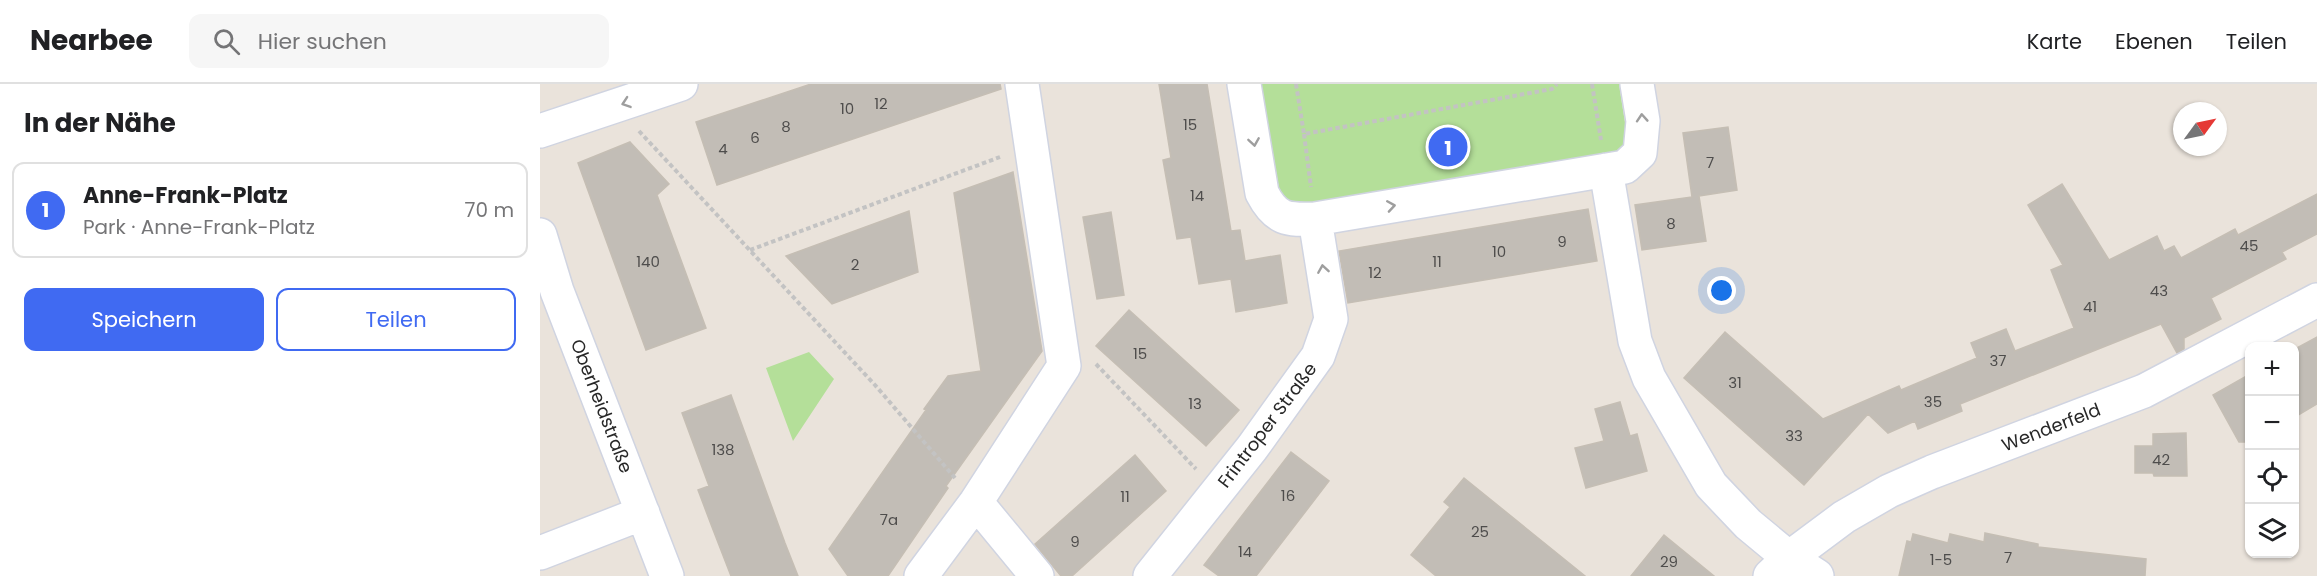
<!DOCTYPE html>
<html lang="de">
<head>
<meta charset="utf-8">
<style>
  body { margin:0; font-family:Poppins,sans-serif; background:#f6f6f6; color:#202124 }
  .controls { position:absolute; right:18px; bottom:18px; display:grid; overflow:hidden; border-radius:12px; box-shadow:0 2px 4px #0004 }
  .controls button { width:54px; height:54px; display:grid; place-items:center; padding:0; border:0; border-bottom:2px solid #e0e0e0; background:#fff; color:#202124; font:30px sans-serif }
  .compass { position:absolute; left:1633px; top:18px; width:54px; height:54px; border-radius:50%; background:#fff; box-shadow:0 2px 4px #0004; rotate:57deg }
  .you { position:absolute; left:1182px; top:207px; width:21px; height:21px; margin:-15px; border:4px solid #fff; border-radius:50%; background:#1a73e8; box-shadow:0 0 0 9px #1a73e833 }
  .badge { display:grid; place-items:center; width:39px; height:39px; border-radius:50%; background:#406af2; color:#fff; font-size:20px; font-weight:700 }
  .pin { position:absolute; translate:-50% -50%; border:3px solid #fff; box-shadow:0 2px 6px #0006 }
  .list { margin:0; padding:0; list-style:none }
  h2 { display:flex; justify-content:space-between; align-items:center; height:78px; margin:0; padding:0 24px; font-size:26px }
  h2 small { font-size:20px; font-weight:400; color:#757577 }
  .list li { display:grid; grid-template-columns:39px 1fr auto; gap:18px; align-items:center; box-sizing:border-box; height:96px; margin:0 12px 12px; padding:0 12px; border:2px solid #e0e0e0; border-radius:12px }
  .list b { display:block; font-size:22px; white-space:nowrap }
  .list p { margin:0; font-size:20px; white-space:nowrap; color:#757577 }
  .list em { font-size:20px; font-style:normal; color:#757577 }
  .actions { display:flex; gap:12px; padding:18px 24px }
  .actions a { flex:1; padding:14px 0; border:2px solid #406af2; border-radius:12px; text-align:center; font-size:21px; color:#406af2 }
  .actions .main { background:#406af2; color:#fff }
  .icon { flex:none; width:33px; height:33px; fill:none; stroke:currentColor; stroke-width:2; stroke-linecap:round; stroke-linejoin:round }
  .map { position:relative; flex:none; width:1777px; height:492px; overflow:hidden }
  header { display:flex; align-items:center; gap:36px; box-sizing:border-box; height:84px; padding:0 30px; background:#fff; border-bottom:2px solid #e0e0e0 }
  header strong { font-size:28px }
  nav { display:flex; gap:33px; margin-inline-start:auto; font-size:21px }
  .search { width:420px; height:54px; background:#f6f6f6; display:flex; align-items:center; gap:15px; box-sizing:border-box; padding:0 21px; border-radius:12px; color:#757577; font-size:22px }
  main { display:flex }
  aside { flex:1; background:#fff }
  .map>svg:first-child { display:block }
  .green { fill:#b4df99 }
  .building { fill:#c2bdb6; stroke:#c5beb4; stroke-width:1.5 }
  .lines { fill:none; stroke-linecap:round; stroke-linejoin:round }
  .minor-casing { stroke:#d0d4e1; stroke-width:36 }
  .path { stroke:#c3c3c3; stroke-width:4; stroke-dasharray:4.5 3; stroke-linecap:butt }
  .minor { stroke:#fff; stroke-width:33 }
  .oneway { stroke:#9e9e9e }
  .labels { text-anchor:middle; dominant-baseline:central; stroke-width:4.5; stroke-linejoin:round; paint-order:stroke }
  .number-label { font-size:15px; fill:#4e4d4c }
  .street-label { font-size:18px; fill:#282828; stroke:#fff }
</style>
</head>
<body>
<header>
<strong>Nearbee</strong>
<div class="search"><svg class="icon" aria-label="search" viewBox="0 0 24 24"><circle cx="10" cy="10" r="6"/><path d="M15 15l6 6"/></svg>Hier suchen</div>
<nav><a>Karte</a><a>Ebenen</a><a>Teilen</a></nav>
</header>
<main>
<aside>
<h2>In der Nähe<small></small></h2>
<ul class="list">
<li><span class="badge">1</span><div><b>Anne-Frank-Platz</b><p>Park · Anne-Frank-Platz</p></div><em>70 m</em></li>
</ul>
<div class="actions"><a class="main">Speichern</a><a>Teilen</a></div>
</aside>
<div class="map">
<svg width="1777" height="492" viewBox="0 0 1777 492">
  <rect width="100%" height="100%" fill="#eae3db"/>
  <path class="green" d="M721,0h358l9,58 -9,10 -325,53 -13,-5z
    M269,268l25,27 -41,62 -27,-73z"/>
  <path class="building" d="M271,0h189l1,5 -284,96 -21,-63z
    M619,0h48l24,147 9,-1 5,31 35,-6 7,48 -51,9 -5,-33 -32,5 -8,-47 -14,2 -14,-79 8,-2z
    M1188,43l9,63 -38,6 7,45 -64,9 -7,-45 57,-8 -9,-64z
    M90,58l39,42 -12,11 49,133 -60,22 -68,-187z
    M473,88l29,179 -96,135 2,2 -60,88h-40l-19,-27 97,-139 -2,-1 24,-33 33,-5 -27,-178z
    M1522,100l47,76 48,-24 7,15 10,-5 7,12 54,-29 3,6 79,-41v40l-35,18 4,7 -75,39 10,21 -37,19v11l-7,4 -16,-29 -201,80 2,7 -44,18 -3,-8 -27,12 -20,-19 -64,71 -120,-107 41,-46 98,87 76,-33 2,4 76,-32 -6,-15 35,-14 9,22 59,-23 -23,-58 12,-5 -35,-60z
    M1048,125l9,52 -249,42 -9,-52z
    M369,127l9,61 -86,32 -46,-48z
    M571,128l13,83 -27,4 -14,-82z
    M589,226l110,100 -33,36 -110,-100z
    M1777,253v67l-22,13v-68z
    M1710,290v68h-11l-26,-47z
    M191,311l54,148 13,33h-67l-19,-49 -14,-37 11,-4 -27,-73z
    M1080,318l10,34 7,-2 10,37 -61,17 -11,-40 29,-7 -9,-32z
    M1646,349l1,43h-33l-1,-3h-18v-27h18v-12z
    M751,368l38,29 -73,95h-37l-15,-11z
    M595,371l31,36 -94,85h-11l-26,-32z
    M924,394l121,98h-149l-25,-21 39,-48 -6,-5z
    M1445,449l53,11v3l108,12 -1,17h-246l8,-35 4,1 2,-8 35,9 2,-9 34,8z
    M1124,451l50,41h-83z"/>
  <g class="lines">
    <g class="minor-casing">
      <path id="minor" d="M704,0l18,109c14,27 25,27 53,26l310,-52 15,-14 3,-32 -6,-37
        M0,47l141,-47
        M1066,86l29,171 14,37 62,107 37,39 41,34 28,18
        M0,151l17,56 110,285
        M436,418l61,74
        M0,469l103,-40
        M381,492l55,-74 88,-136 -42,-282
        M610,492l102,-128 66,-92 13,-37 -16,-100
        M1230,492l19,-18 55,-41 45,-26 43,-19 212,-81 173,-91"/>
    </g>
    <path class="path" d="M756,0l8,50 248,-45 5,-5
      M1052,0l9,56
      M99,47l236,254 80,93
      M764,50l7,53
      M210,166l250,-93
      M556,280l100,105"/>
    <use href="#minor" class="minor"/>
  </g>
  <defs><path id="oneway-chevron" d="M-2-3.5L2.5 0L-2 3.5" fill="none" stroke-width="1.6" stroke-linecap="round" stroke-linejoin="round" transform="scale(1.5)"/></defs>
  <g class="oneway">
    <use href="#oneway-chevron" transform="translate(86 19) rotate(161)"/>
    <use href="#oneway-chevron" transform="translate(1102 34) rotate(-94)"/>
    <use href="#oneway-chevron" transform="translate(714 58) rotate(81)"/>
    <use href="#oneway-chevron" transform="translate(851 122) rotate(-9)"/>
    <use href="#oneway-chevron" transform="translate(783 185) rotate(-99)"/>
  </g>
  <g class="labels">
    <g class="number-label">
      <text x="341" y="19">12</text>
      <text x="307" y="24">10</text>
      <text x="650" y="40">15</text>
      <text x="246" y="42">8</text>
      <text x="215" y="53">6</text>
      <text x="183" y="64">4</text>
      <text x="1170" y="78">7</text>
      <text x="657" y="111">14</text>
      <text x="1131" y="139">8</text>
      <text x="1022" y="157">9</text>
      <text x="1709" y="161">45</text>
      <text x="959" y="167">10</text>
      <text x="108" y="177">140</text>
      <text x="897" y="177">11</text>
      <text x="315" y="180">2</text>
      <text x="835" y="188">12</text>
      <text x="1619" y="206">43</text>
      <text x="1550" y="222">41</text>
      <text x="600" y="269">15</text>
      <text x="1458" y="276">37</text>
      <text x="1195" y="298">31</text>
      <text x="1393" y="317">35</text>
      <text x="655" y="319">13</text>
      <text x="1254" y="351">33</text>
      <text x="183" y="365">138</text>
      <text x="1621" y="375">42</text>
      <text x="748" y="411">16</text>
      <text x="585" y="412">11</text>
      <text x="349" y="435">7a</text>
      <text x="940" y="447">25</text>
      <text x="535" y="457">9</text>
      <text x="705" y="467">14</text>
      <text x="1468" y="473">7</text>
      <text x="1401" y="475">1-5</text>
      <text x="1129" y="477">29</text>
    </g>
    <g class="street-label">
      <text transform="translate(62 322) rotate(69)">Oberheidstraße</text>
      <text transform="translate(727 341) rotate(-53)">Frintroper Straße</text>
      <text transform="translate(1511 343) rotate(-21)">Wenderfeld</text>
    </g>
  </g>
</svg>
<div class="controls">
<button>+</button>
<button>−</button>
<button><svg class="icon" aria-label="locate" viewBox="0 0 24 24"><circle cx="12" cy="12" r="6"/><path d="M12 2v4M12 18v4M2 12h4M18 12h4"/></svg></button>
<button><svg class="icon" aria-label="layers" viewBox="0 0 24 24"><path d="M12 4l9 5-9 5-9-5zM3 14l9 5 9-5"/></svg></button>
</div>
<svg class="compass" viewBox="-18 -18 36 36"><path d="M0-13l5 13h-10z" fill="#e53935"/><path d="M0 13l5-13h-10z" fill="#757577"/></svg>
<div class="you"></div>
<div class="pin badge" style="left:908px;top:63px">1</div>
</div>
</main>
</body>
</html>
